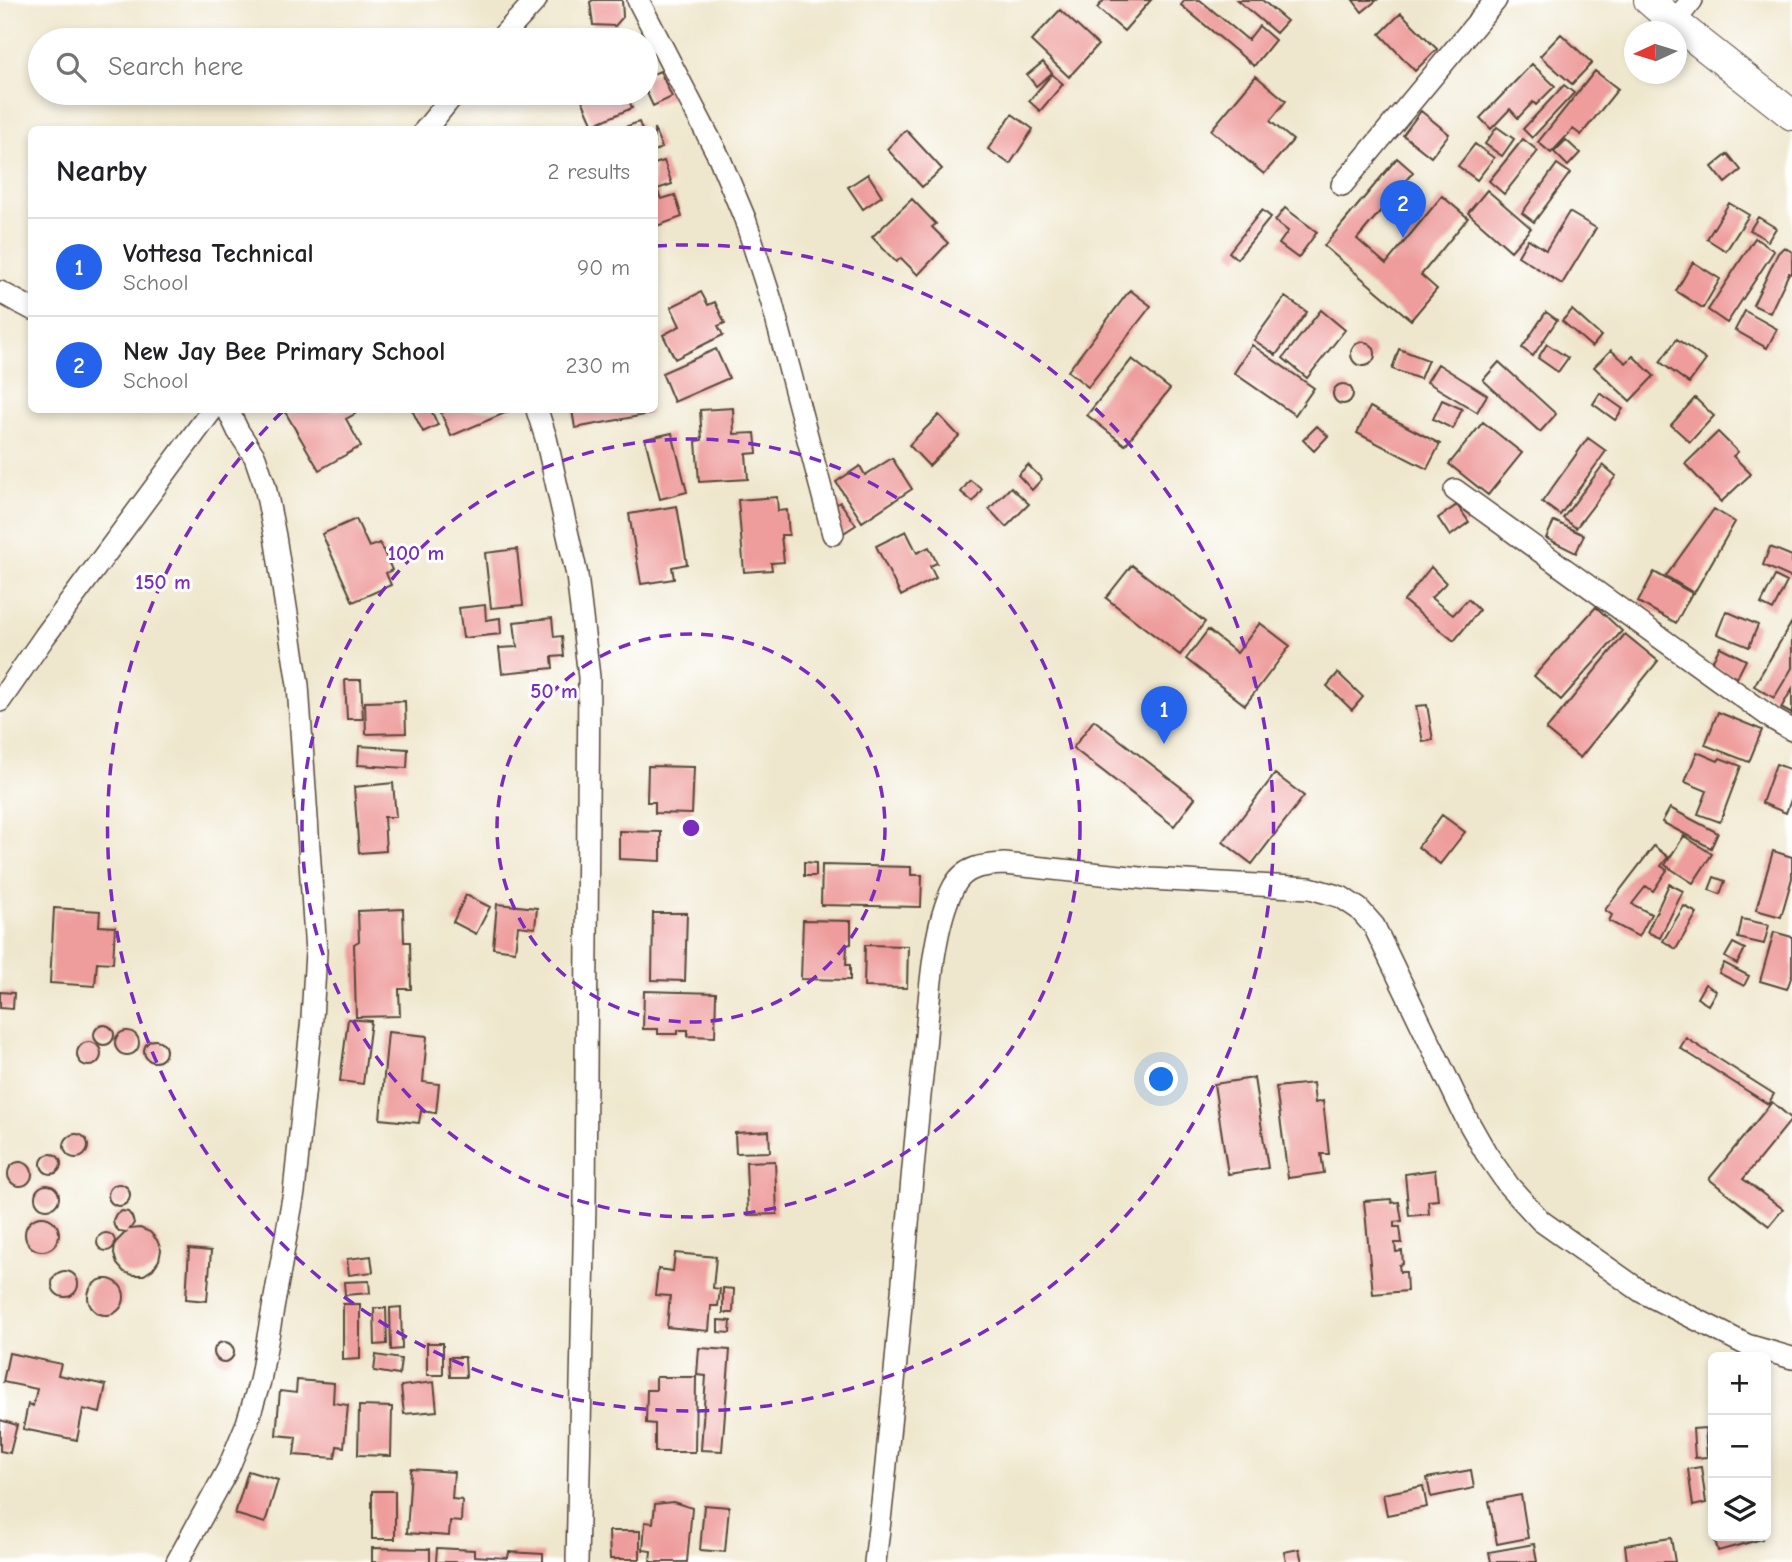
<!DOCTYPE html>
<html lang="en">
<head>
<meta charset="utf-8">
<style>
  body { margin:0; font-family:"Comic Neue",sans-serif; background:#f2f2f2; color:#202124 }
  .controls { position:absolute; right:21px; bottom:21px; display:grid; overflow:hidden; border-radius:10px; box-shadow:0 4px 10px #0003 }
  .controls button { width:63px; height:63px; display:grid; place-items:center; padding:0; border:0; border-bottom:2px solid #e0e0e0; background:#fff; color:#202124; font:35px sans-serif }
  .compass { position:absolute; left:1624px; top:21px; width:63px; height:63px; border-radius:50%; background:#fff; box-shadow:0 4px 10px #0003; rotate:266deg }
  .you { position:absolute; left:1162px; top:1080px; width:24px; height:24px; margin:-18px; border:5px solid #fff; border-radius:50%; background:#1a73e8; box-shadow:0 0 0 10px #1a73e833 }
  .badge { display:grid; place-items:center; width:46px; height:46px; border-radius:50%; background:#2563eb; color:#fff; font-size:23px; font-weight:700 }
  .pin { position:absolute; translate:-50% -58px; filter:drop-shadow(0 2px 4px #0008) }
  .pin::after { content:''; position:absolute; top:37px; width:24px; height:21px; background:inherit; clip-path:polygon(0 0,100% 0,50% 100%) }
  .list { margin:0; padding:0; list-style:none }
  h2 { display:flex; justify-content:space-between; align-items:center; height:91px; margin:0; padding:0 28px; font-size:30px }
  h2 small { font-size:23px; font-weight:400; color:#757577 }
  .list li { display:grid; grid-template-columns:46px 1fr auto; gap:21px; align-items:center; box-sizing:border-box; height:98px; padding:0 28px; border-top:2px solid #e0e0e0 }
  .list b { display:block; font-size:26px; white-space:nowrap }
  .list p { margin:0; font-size:23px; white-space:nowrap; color:#757577 }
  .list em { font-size:23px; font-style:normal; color:#757577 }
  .icon { flex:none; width:38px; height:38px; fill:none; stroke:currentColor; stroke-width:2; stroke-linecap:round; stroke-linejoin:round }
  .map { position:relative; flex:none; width:1792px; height:1562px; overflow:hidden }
  .search { position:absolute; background:#fff; box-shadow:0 4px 10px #0003; left:28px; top:28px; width:630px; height:77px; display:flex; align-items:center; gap:18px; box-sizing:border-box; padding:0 24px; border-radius:38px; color:#757577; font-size:26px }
  .panel { position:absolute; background:#fff; box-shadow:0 4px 10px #0003; left:28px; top:126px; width:630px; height:287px; border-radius:10px }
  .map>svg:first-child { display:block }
  .building { fill:#ee9d9c }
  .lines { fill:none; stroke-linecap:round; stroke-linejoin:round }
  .street-casing { stroke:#564638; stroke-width:24 }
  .secondary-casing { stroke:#564638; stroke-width:32 }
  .street { stroke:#fff; stroke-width:21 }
  .secondary { stroke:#fff; stroke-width:30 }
  .ring { fill:none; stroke:#7b2cbf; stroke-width:3.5; stroke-dasharray:12 9 }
  .centre { fill:#7b2cbf; stroke:#fff; stroke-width:3.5 }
  .ring-label { font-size:21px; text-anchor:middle; font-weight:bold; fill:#7b2cbf; stroke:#fff; stroke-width:6; stroke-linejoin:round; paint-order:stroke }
</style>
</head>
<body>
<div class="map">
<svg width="1792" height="1562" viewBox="0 0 1792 1562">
  <rect width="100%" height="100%" fill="#fff"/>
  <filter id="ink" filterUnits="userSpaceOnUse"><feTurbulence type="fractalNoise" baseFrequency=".0143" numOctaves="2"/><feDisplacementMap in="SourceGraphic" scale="14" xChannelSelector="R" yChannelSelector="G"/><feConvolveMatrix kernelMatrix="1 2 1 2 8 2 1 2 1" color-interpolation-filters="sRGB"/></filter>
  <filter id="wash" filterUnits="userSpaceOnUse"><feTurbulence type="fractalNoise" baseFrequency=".00686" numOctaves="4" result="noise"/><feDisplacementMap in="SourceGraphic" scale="28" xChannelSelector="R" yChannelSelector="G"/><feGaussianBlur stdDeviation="1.57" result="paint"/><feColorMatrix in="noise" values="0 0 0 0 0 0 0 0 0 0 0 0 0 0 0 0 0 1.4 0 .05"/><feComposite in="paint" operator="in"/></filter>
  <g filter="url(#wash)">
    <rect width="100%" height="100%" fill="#efe7cd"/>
    <g id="blocks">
      <path class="building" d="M593,0h29l1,17 -8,9 -22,-1 -3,-23z
        M1104,0h47l-27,31 -27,-23z
        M1185,0h15l48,40 11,-14 16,14 -21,26 -73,-61z
        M1237,0h25l25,21 -11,12z
        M1353,0h24l-15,12z
        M1060,10l38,35 -29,32 -38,-36z
        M1401,13l36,36 -22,22 -35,-37z
        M1561,34l31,29 -20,21 -32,-28z
        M1043,62l9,11 -16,13 -9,-11z
        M1532,64l23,22 -19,19 -3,-3 -15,16 -8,-9 -19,20 -11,-11z
        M660,71l12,26 -19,9 -7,-15v-14z
        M1595,71l23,18 -37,46 -8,-6 -22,24 -13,-11z
        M1052,74l11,10 -23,27 -11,-10z
        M1256,76l30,25 -16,20 23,19 -29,34 -53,-44z
        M1564,85l10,8 -42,45 -9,-9z
        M579,93h47l6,15 -39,17z
        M1421,111l28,23 -18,23 -28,-22z
        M1012,114l21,15 -23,35 -22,-15z
        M639,122l3,8h-23v-1z
        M1497,127l17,12 -12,17 -17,-12z
        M654,128l8,20 -8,3z
        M906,130l36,39 -20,18 -35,-38z
        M1523,139l15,12 -34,43 -15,-13z
        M1566,140l14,13 -12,13 -14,-14z
        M1475,144l19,14 -17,22 -19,-14z
        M1728,154l13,16 -16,13 -13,-16z
        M1397,158l16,14 -56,67 29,25 56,-68 26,22 -47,57 16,14 -26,31 -87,-74z
        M664,161l8,23 -15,5 4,10 14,-4 7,22 -28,10v-63z
        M1557,164l13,9 -36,49 -12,-9z
        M868,174l14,22 -19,13 -15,-22z
        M1487,190l44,38 -20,23 -43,-38z
        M912,199l24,25 -4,3 16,16 -30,32 -17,-17 -5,4 -24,-25z
        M1729,203l20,12 -23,36 -19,-12z
        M1285,208l32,24 -19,26 -19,-14 9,-13 -13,-10z
        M1262,210l9,7 -34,42 -8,-7z
        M1569,212l27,16 -34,56 -44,-28 10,-17 18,11z
        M1758,217l18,11 -8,13 -18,-11z
        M1755,238l19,13 -47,72 -19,-13z
        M1784,247l8,5v22l-3,-1 -19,40 -17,-8 25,-52z
        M1693,262l27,17 -17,29 -27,-17z
        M1130,290l21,16 -63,81 -20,-16z
        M701,292l7,13 7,-3 10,21 -7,3 5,9 -48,24 -12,-24 17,-9 -9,-19z
        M1285,297l22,15 -31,43 -22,-15z
        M1321,310l24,20 -38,48 -24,-20z
        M1572,310l29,26 -9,11 -30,-26z
        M1745,311l32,18 -10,19 -32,-18z
        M1546,312l11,8 -24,36 -11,-8z
        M1677,339l29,21 -17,23 -29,-21z
        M1351 354a12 12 0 1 1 24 0a12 12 0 1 1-24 0Z
        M1547,344l21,14 -10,14 -20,-14z
        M1252,345l62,43 -19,27 -61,-42z
        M716,349l13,29 -55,24 -12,-29z
        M1399,349l29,11 -8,19 -28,-10z
        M1611,350l15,13 7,-7 21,20 -24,25 -36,-34z
        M1132,359l38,30 -45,56 -38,-30z
        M1499,362l57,52 -16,18 -57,-52z
        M1438,364l49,31 -10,17 -50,-30z
        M1333 394a10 10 0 1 1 20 0a10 10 0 1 1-20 0Z
        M1600,393l23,16 -8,11 -22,-16z
        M1695,398l19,18 -24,26 -19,-17z
        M1442,400l20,9 -9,20 -20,-10z
        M1370,407l70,37 -13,25 -70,-36z
        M733,408l1,26 21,-1 2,20 -11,1 2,25 -49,3 -3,-41 6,-1 -2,-30z
        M284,410h68l3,4 -9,5 15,27 -42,24z
        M412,410h19l7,15 -15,7z
        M449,410h63l-61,26 -10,-23z
        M572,410h78v4l-75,14z
        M939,415l20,21 -30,30 -20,-21z
        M1483,422l39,31 -34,42 -39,-31z
        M1317,426l11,10 -14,15 -11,-11z
        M1718,432l20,20 -5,4 18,18 -30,28 -36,-38z
        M672,433l15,59 -27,7 -15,-60z
        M1588,438l18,13 -46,64 -18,-13z
        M892,458l20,31 -50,33 -26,-40 24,-16 5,9z
        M1028,465l14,14 -10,11 -14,-15z
        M1603,465l13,11 -40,52 -13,-10z
        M970,480l12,9 -9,13 -12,-10z
        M1011,487l18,17 -23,23 -17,-18z
        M777,497l1,14 9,-1 2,25h-8l3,27 -13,1 1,7 -28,2 -6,-72z
        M840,502l16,23 -14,9 -15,-24z
        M1457,505l12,17 -19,14 -12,-18z
        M677,506l10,58 -15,3 2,12 -33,5 -12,-70z
        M1714,509l21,13 -41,71 -28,-17z
        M356,519l13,28 11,-4 12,27 -6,3 5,12 -38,17 -31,-68z
        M1554,521l30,14 -8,18 -30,-15z
        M906,531l11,22 12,-6 8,16 -7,3 6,12 -35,18 -25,-50z
        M1770,547l22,9v22l-29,-13z
        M517,549l6,56 -32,3 -6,-55z
        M1132,565l73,57 -25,33 -74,-57z
        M1431,567l15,16 -15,15 22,17 15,-16 11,11 -25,31 -50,-40z
        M1654,572l38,21 -16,30 -38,-21z
        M1775,576l12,6 -14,28 -12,-6z
        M485,605l1,15 14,-2 1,16 -38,4 -4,-30z
        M1596,607l26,24 -61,69 -27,-24z
        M1726,611l32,14 -9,22 -32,-13z
        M552,618l2,19 8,-1 2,20 -12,1 1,11 -51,5 -3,-25 18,-1 -3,-25z
        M1792,622v46l-18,30 -20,-12z
        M1260,623l30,23 -45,59 -59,-46 22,-29 29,23z
        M1625,634l33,27 -78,97 -34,-28z
        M1720,647l26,13 -9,18 -27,-13z
        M1338,673l25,24 -11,13 -25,-24z
        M345,680h16l2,39h-16z
        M1792,689v25l-11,-6z
        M405,701l1,32 -40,1 -1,-32z
        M1427,705l6,35 -10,2 -7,-36z
        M1718,712l44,18 -13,32 -44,-17z
        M1094,720l101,78 -21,28 -101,-78z
        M359,746l49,3 -1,19 -49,-3z
        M1697,752l21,9 2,-3 21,8 -21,56 -22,-8 9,-23 -22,-9z
        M1776,764l16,6v27l-6,16 -24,-10z
        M648,766l46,1 -2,47 -37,-1v-11h-8z
        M1275,774l29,22 -52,68 -29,-22z
        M393,783l3,34h-12l2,34 -27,2 -5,-66z
        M1670,808l48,25 -7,15 -49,-26z
        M1442,815l23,17 -25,32 -22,-17z
        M619,831l42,1v29l-42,-2z
        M1684,836l28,18 -19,29 -28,-18z
        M1654,846l14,11 -7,9 6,4 -14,21 -7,-5 -14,18 19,10 -12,23 -30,-16 3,-6 -7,-5z
        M1773,851l19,6v21l-11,39 -25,-7z
        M804,862l12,1v13h-12z
        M822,865l89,2v8h11l-1,32 -100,-2z
        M1714,877l11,4 -5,13 -11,-4z
        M1669,884l14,7 -23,47 -13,-6z
        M466,895l24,12 -14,27 -23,-12z
        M497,904l40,4 -2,20 -17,-2 -3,25 -22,-3z
        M1684,906l13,7 -21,36 -13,-8z
        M54,908l46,3 -1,15 16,1 -2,36 -16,-1 -2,24 -45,-3z
        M403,909l1,33h6l1,47h-12l1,27 -44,1 -2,-73 5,-3 -1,-30z
        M653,913h34l-2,68 -33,-1z
        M1742,919l27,6 -5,19 -26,-6z
        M803,920l48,1v23l-4,1 -1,20h4v15l-49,-1z
        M1774,932l18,5v38l-5,14 -27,-8z
        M1733,943l12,6 -8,15 -12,-7z
        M865,945l43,1 -1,42 -43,-1z
        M1724,963l25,13 -5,10 -25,-13z
        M1705,984l11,7 -8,14 -11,-7z
        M644,991l72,2 -1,44 -27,-1v-6h-10v4h-20v-5h-15z
        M0,992l14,1 -1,16 -13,-1z
        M348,1019l23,2 -8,63 -23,-3z
        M94 1035a10 10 0 1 1 20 0a10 10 0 1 1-20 0Z
        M115 1043a12 12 0 1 1 24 0a12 12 0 1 1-24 0Z
        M388,1032l39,4 -4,46 16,2 -3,29 -15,-2 -2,12 -39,-4z
        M1686,1038l88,56 -6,10 -88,-56z
        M144 1051a11 11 0 1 1 22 0a11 11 0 1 1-22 0Z
        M77 1054a12 12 0 1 1 24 0a12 12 0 1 1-24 0Z
        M1254,1078l14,90 -40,6 -14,-90z
        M1313,1083l2,20 8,-2 6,53h-8l3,19 -36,5 -12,-91z
        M1772,1102l20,17 -49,60 40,30 -14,17 -60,-47z
        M769,1131l1,21 -34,1 -1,-20z
        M64 1146a12 12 0 1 1 24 0a12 12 0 1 1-24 0Z
        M41 1164a10 10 0 1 1 20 0a10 10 0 1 1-20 0Z
        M775,1161l2,53 -29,1 -2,-53z
        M8 1174a12 12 0 1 1 24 0a12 12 0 1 1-24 0Z
        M1435,1170l3,30 -10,1 1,13 -20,2 -4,-42z
        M108 1195a11 11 0 1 1 22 0a11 11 0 1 1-22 0Z
        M35 1197a12 12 0 1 1 24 0a12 12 0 1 1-24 0Z
        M1391,1199l1,4 7,-1 3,19 -8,1v5h6l2,16h-7l1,9 6,-1 1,13 -4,1 1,7h6l1,19 -34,3 -9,-93z
        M122,1211l6,1 4,5 2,6 -4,6 10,-1 10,4 7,8 4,10 -2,10 -6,9 -9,6h-11l-9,-3 -7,-8 -3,-10 1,-11 11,-11 -7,-1 -5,-5 -1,-6 3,-6z
        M25 1234a17 17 0 1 1 34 0a17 17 0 1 1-34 0Z
        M97 1242a9 9 0 1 1 18 0a9 9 0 1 1-18 0Z
        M189,1249l22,2 -4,50 -21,-2z
        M675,1253l41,4 -3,31 7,1 -2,17h-7l-2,25 -42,-4 3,-31 -15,-1 3,-26 15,2z
        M371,1256l2,16 -24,3 -2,-16z
        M52 1284a13 13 0 1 1 26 0a13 13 0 1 1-26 0Z
        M88 1297a18 18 0 1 1 36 0a18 18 0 1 1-36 0Z
        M369,1281l1,12 -25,2 -1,-13z
        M723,1288l11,1 -1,24h-10z
        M343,1304h17v55l-17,1z
        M401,1307l1,42 -11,1 -1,-42z
        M374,1308h12l1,36 -12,1z
        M718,1320l13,1 -1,12 -12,-1z
        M214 1352a10 10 0 1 1 20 0a10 10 0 1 1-20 0Z
        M427,1343h16v32h-16z
        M699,1348l31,2 -8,101 -21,-1 5,-74 -9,-1z
        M9,1353l52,11 -3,11 48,10 -6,28 -17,-4 -6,31 -54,-11 5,-25 5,2 4,-17 -34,-7z
        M376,1355l25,4 -2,16 -25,-4z
        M449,1357h16l1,20h-16z
        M656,1377h40l-1,75h-40v-28l-9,-1 1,-33h9z
        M297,1380l37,3 -1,20 15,2 -4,42 -7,-1 -2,12 -41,-3 2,-18 -20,-2 4,-44 16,2z
        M434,1382l3,29 -33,3 -3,-28z
        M359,1406l33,1 -1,49 -33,-1z
        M0,1420l17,5 -7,28 -10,-2z
        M1705,1428l2,29 -12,1 -2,-29z
        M1701,1467l5,36 -13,3 -5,-37z
        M411,1469l43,3 -2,27 10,1 -1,22 -11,-1 -1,15 -42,-3z
        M1471,1470l3,18 -43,9 -4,-19z
        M248,1471l30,9 -13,43 -30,-9z
        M1423,1486l4,21 -40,8 -4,-21z
        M372,1491h23v48h-23z
        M1521,1495l7,43 -31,6 -8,-43z
        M673,1502l19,6 -5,54h-37l1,-11 -8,-1 2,-28 8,1 2,-19z
        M704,1505l25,2 -4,45 -25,-2z
        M609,1531h31v28h-30z
        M1714,1536h47l1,3 -44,12z
        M1671,1538l4,24h-48l-2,-17z
        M1534,1544l3,18h-46l-2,-10z
        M372,1548l58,1v13h-58z
        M437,1548l37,2v6l34,2 1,-6 34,2v8h-107z
        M1299,1549l3,13h-16l-2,-10z"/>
    </g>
  </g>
  <g filter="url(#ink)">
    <use href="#blocks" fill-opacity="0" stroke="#564638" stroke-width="2"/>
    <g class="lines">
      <g class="street-casing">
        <path id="street" d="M638,0l81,157 26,62 27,84 61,231
          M1674,22l18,-22
          M499,40l37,-40
          M425,130l30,-37
          M1342,185l154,-185
          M0,292l32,17
          M537,410l9,28 31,137 12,102 -4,527 -8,358
          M1455,490l318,229 19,11
          M0,701l45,-65 167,-226
          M177,1562l51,-93 19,-46 13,-42 34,-189 18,-174 4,-66 -18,-267 -23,-149 -10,-50 -10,-29 -17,-26 -10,-21
          M875,1562c21,-164 30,-330 48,-495 6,-52 7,-136 31,-181 11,-20 30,-21 50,-22l146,15 160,9 31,9 18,12 15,17 91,190 21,37 23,33 32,35 101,71 105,53 45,13"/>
      </g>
      <g class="secondary-casing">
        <path id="secondary" d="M1649,0l25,22 118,93"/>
      </g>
      <use href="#street" class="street"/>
      <use href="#secondary" class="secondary"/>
    </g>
  </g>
  <g class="ring">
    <circle cx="691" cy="828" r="194"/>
    <circle cx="691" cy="828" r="389"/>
    <path d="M655 246A583 583 0 1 1 282 412"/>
  </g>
  <circle cx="691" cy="828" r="10" class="centre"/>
  <g class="ring-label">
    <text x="416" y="560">100 m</text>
    <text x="163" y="589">150 m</text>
    <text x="554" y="698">50 m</text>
  </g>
</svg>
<div class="controls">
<button>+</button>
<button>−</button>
<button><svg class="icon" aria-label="layers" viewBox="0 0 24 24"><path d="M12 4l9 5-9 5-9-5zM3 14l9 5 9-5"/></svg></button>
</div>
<svg class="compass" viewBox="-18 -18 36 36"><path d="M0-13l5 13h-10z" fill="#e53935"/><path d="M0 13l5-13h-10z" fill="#757577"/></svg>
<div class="you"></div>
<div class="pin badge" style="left:1164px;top:744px">1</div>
<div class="pin badge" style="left:1403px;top:238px">2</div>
<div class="search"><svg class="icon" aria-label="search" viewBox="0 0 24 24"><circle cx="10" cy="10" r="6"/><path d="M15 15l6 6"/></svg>Search here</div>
<section class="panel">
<h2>Nearby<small>2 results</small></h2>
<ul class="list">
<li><span class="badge">1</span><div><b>Vottesa Technical</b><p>School</p></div><em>90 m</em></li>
<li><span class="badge">2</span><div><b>New Jay Bee Primary School</b><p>School</p></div><em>230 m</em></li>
</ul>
</section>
</div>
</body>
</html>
